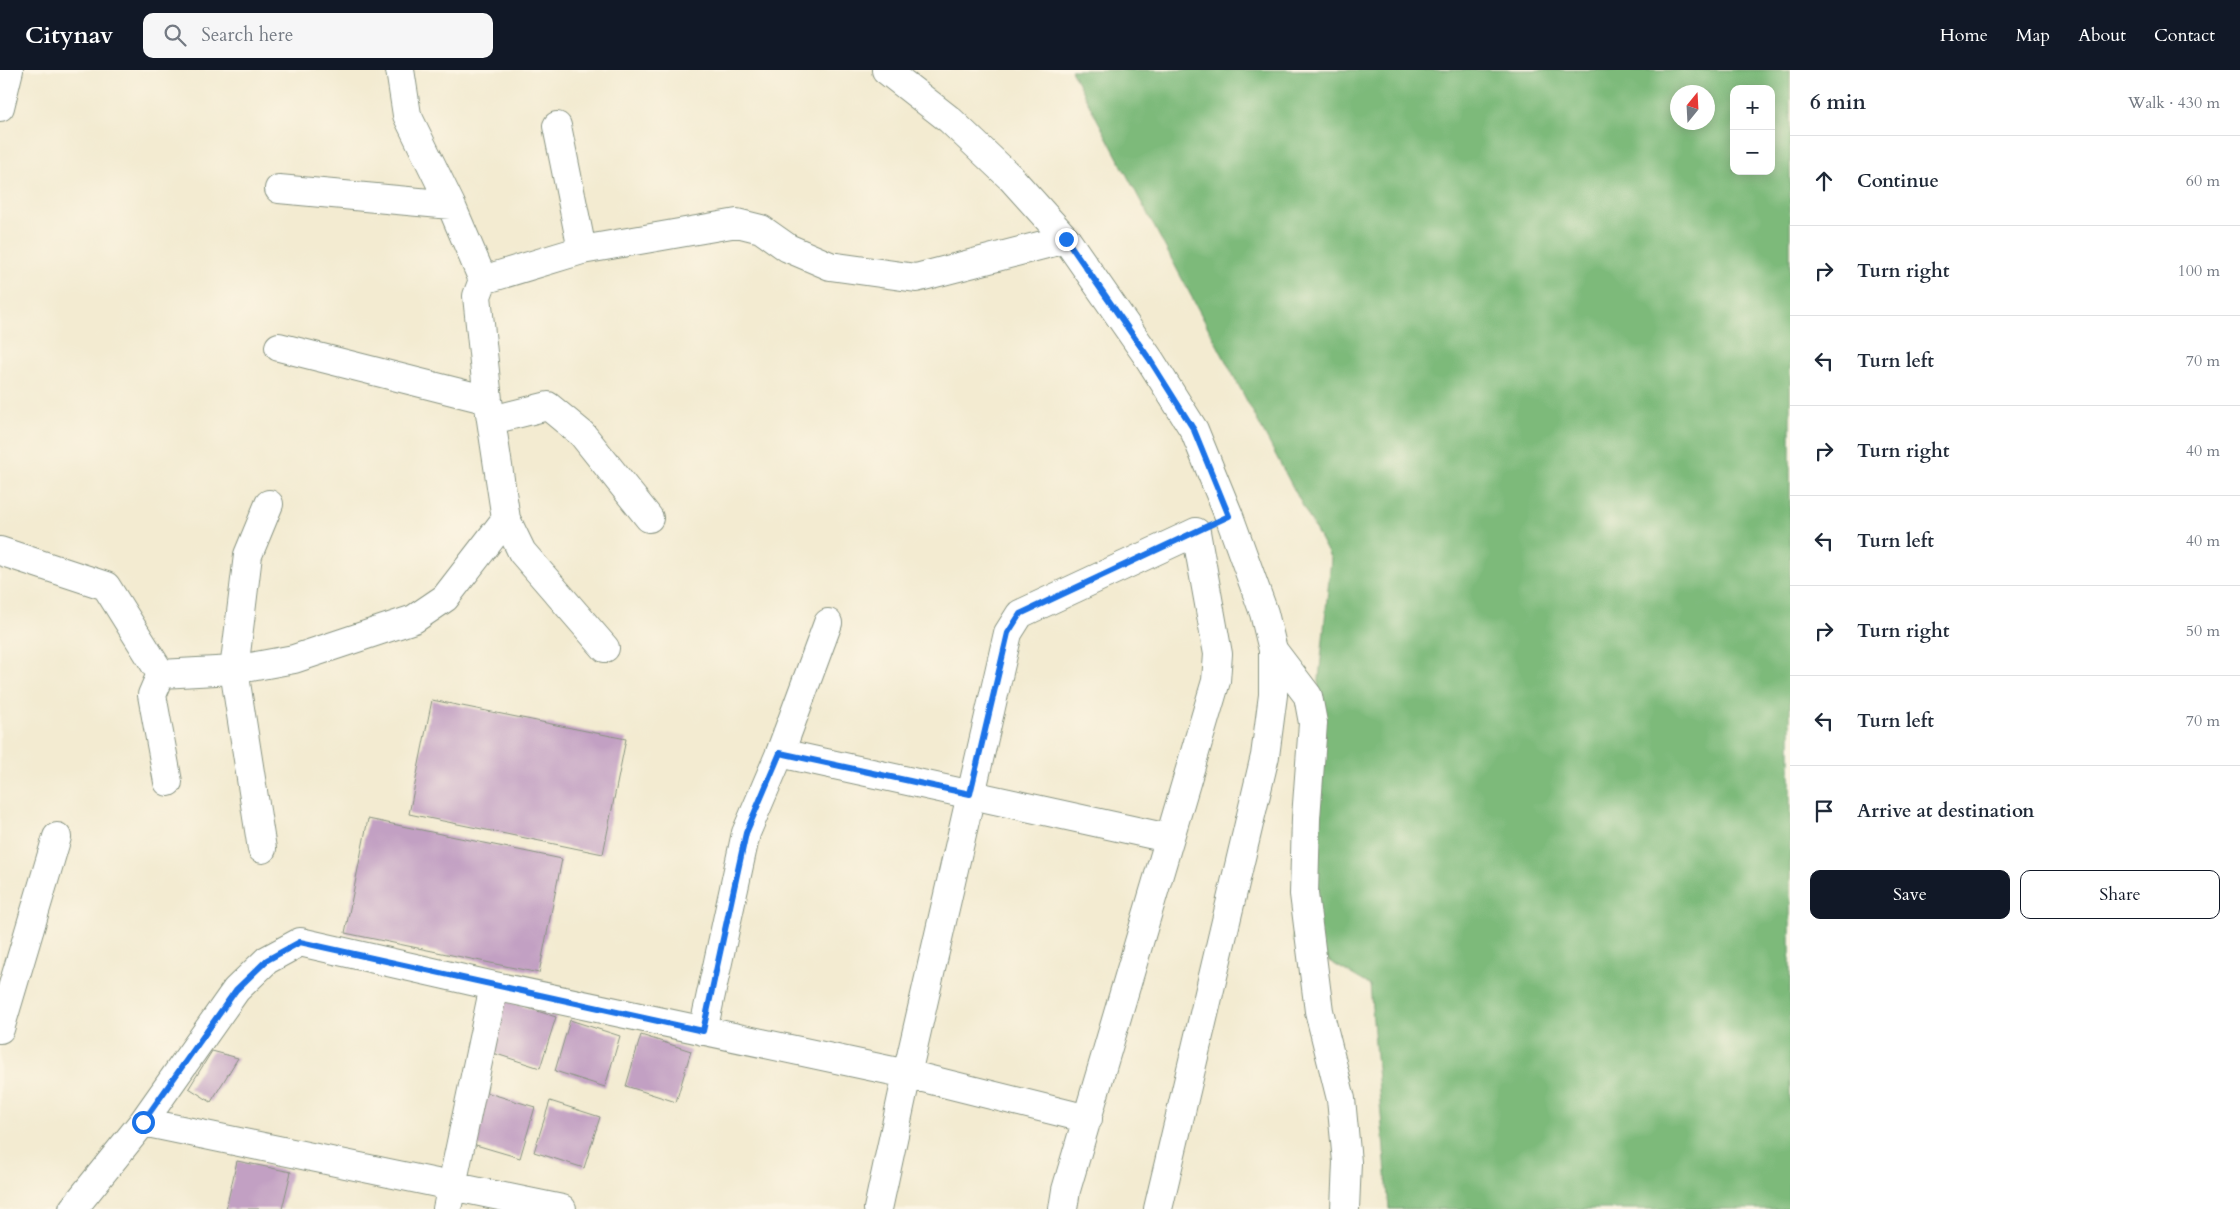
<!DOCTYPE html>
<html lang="en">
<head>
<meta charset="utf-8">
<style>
  body { margin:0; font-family:Cardo,serif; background:#f6f6f7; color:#1f2937 }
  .controls { position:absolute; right:15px; top:15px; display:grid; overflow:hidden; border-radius:10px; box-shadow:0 2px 12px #0003 }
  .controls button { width:45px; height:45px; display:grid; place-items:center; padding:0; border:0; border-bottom:1px solid #e0e1e3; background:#fff; color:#1f2937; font:25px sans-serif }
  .compass { position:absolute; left:1670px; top:15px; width:45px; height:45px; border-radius:50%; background:#fff; box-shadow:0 2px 12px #0003; rotate:18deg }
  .stop { position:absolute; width:15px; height:15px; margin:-11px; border:4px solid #1a73e8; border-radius:50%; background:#fff }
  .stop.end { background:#1a73e8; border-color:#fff; box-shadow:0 1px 5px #0008 }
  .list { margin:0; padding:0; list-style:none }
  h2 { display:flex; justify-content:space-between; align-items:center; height:65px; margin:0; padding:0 20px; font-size:21px }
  h2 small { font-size:16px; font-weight:400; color:#747a83 }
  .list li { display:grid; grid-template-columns:32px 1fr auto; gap:15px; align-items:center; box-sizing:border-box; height:90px; padding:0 20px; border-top:1px solid #e0e1e3 }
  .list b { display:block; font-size:19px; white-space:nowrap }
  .list em { font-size:16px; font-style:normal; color:#747a83 }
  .actions { display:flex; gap:10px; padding:15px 20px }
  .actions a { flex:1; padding:11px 0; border:1px solid #111827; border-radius:10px; text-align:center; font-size:18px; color:#111827 }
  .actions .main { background:#111827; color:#fff }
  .icon { flex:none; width:28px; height:28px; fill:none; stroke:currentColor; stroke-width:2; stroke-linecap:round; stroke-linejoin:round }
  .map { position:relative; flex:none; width:1790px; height:1139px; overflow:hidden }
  header { display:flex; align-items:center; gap:30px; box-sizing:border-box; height:70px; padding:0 25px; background:#111827; color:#fff }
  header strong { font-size:24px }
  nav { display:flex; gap:28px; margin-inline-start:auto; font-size:18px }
  .search { width:350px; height:45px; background:#f6f6f7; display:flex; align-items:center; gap:12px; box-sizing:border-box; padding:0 18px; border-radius:10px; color:#747a83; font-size:19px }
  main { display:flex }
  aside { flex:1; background:#fff }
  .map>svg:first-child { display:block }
  .forest { fill:#7dba7a; stroke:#4e7c57; fill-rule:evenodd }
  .building { fill:#c2a0c3 }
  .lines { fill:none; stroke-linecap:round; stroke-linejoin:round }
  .minor-casing { stroke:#899482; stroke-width:30 }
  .tertiary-casing { stroke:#899482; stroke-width:30 }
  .minor { stroke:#fff; stroke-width:28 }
  .tertiary { stroke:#fff; stroke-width:28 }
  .route { stroke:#1a73e8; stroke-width:6 }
</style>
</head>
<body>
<header>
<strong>Citynav</strong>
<div class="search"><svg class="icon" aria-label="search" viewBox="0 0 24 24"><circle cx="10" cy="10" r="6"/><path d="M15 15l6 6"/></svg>Search here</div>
<nav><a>Home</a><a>Map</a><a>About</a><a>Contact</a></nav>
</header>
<main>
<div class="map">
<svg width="1790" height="1139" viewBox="0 0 1790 1139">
  <rect width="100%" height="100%" fill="#fcf5e5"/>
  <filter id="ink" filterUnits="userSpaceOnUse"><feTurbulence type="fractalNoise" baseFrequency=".02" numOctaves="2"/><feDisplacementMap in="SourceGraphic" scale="10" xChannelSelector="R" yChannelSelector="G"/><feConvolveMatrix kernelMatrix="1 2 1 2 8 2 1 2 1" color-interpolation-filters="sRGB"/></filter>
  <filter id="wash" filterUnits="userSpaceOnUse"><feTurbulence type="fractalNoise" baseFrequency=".0096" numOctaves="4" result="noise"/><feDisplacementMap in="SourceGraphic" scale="20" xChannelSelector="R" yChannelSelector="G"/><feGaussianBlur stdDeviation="1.12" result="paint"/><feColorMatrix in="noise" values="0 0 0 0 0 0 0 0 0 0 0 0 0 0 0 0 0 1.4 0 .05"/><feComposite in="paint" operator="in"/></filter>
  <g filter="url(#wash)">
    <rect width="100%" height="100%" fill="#f3ebd1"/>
    <path class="forest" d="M1071,0h719v1139h-401l-19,-224 -77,-45 38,-381zM1734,19h37v82h-37zM1678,22h30v30h-30z"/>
    <g id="blocks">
      <path class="building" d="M432,630l194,39 -23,115 -194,-40z
        M368,749l194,40 -23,114 -194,-40z
        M506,931l50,16 -16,51 -50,-16z
        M570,950l50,16 -15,51 -50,-16z
        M641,965l50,16 -15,51 -50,-16z
        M212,981l26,7 -27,44 -22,-14z
        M485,1022l50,15 -15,51 -51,-15z
        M550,1031l50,16 -16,51 -50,-16z
        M237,1091l54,11 -9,37h-56z"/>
    </g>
  </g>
  <g filter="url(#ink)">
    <use href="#blocks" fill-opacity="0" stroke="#899482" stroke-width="1"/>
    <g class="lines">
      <g class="minor-casing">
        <path id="minor" d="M0,37l9,-37
          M557,56l25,124
          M279,119l172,16
          M483,210l99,-30 155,-27 24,6 27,19 42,18 86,12 150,-39
          M279,277l209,53
          M492,350l56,-14 34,28 67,84
          M506,449l16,33 83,96
          M0,481l106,35 55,88 73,-4 60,-11 120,-40 31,-21 61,-79 -18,-119 -11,-104 6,-16 -32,-75 -44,-90 -7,-45
          M1273,580l35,46 5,27 -7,95 -2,76 15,117 22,88 6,63 -2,47
          M161,604l-9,21 16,87
          M780,683l388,85
          M262,779l-28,-179 14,-115 21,-51
          M0,959l57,-192
          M703,961l43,-198 34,-80 48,-130
          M143,1052l419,87
          M73,1139l70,-87 93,-132 31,-30 33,-18 194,44 413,88 181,45
          M447,1139l47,-223
          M878,1139l29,-135 101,-441 12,-19 176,-82 22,122 -2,27 -150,509 -3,19"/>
      </g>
      <g class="tertiary-casing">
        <path id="tertiary" d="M886,0l64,50 61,58 55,61 84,121 44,70 35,86 35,97 9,37v45l-8,61 -107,453"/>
      </g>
      <use href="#minor" class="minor"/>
      <use href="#tertiary" class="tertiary"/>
    </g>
  </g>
  <g class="lines" filter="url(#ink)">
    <path class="route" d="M143,1052l93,-132 31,-30 33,-18 403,89 43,-198 34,-80 190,41 38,-161 12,-19 209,-98 -35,-86 -44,-70 -84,-121"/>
  </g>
</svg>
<div class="controls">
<button>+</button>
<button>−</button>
</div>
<svg class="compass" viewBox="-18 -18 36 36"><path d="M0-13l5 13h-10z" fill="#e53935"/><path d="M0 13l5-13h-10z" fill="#747a83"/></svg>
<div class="stop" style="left:143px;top:1052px"></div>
<div class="stop end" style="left:1066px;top:169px"></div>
</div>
<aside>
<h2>6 min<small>Walk · 430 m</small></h2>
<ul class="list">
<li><svg class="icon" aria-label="ahead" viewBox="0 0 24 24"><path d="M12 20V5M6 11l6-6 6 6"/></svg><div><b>Continue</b></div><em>60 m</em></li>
<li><svg class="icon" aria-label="right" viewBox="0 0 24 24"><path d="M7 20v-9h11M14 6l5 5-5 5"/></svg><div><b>Turn right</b></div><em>100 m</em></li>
<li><svg class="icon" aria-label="left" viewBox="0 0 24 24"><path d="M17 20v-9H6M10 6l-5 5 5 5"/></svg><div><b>Turn left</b></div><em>70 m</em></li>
<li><svg class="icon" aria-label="right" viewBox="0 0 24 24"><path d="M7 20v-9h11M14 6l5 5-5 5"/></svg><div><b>Turn right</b></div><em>40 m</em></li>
<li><svg class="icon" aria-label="left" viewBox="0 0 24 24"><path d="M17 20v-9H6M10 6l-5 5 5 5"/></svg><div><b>Turn left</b></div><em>40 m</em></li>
<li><svg class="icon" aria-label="right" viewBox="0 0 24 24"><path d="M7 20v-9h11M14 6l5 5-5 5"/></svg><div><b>Turn right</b></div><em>50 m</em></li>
<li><svg class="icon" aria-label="left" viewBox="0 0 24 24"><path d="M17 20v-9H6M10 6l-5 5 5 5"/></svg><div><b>Turn left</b></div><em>70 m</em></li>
<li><svg class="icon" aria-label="arrive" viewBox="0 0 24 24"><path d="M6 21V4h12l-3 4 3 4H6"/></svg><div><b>Arrive at destination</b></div></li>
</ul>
<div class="actions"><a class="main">Save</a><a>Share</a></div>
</aside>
</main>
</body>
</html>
